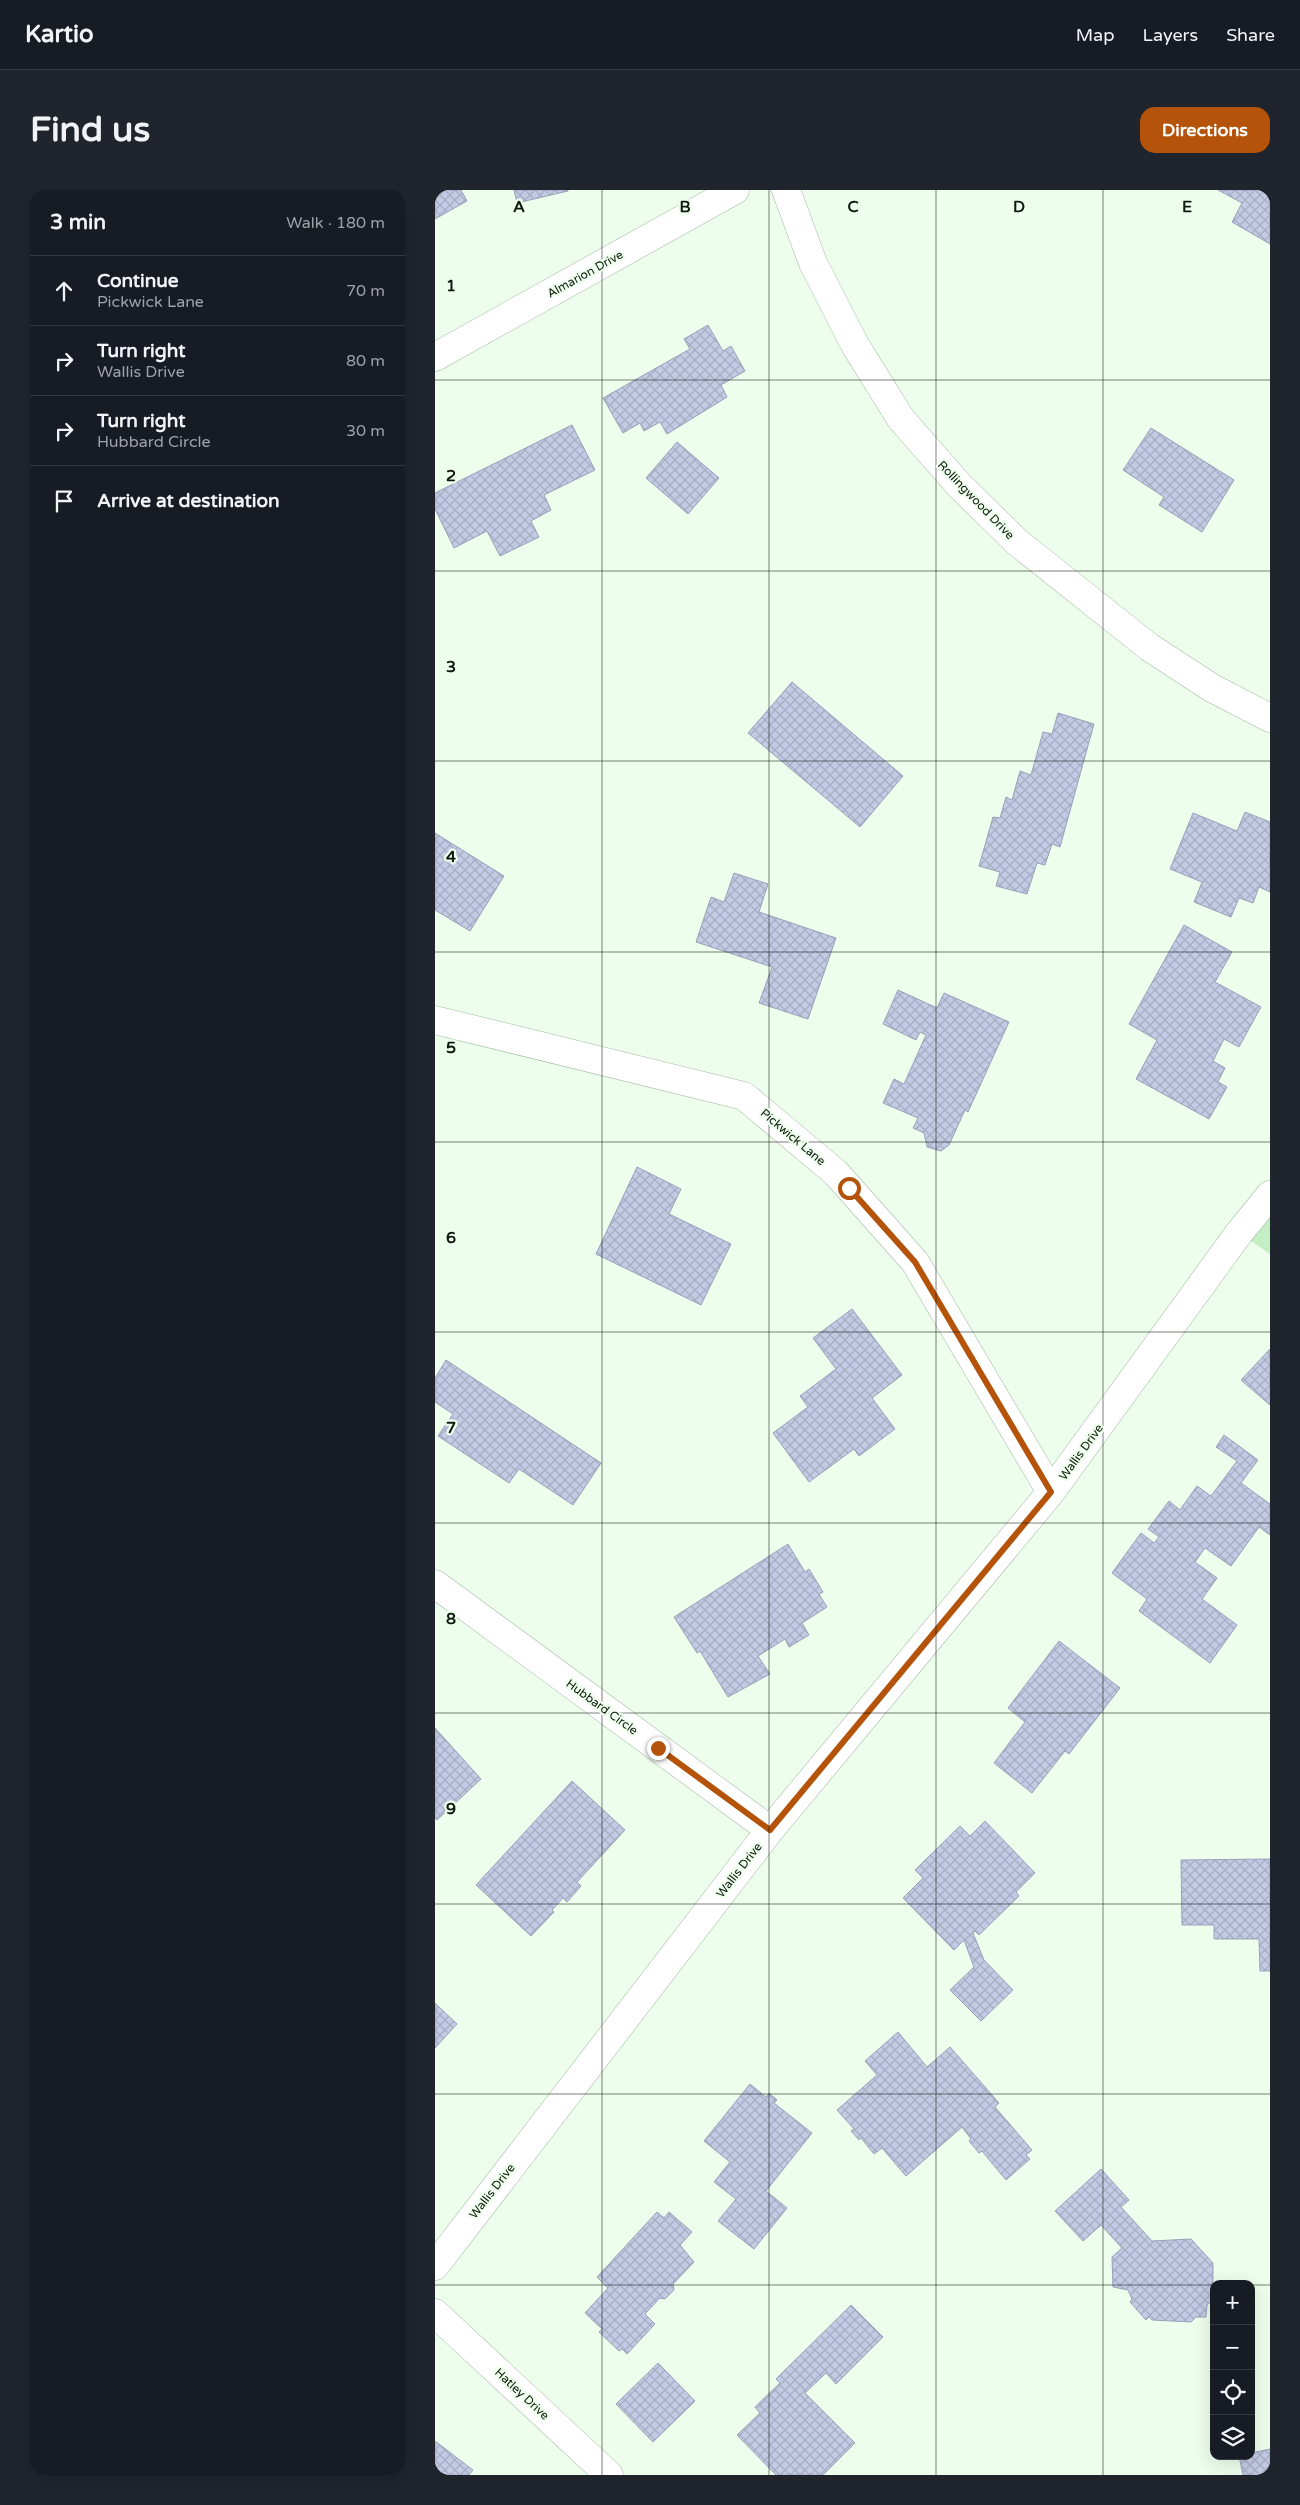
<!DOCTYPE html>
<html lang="en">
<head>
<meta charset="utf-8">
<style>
  body { margin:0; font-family:"Varela Round",sans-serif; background:#20242c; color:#f1f3f6 }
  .controls { position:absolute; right:15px; bottom:15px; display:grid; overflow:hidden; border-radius:10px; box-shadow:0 5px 20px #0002 }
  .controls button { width:45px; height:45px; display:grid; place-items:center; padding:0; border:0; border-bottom:1px solid #363941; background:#171b24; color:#f1f3f6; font:25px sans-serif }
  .stop { position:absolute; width:15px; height:15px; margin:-11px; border:4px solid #b45309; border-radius:50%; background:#fff }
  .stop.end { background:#b45309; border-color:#fff; box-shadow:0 1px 5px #0008 }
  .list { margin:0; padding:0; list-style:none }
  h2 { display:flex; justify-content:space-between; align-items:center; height:65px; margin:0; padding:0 20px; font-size:21px }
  h2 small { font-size:16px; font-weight:400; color:#9ea1a6 }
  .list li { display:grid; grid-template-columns:32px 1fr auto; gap:15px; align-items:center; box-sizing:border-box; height:70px; padding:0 20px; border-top:1px solid #363941 }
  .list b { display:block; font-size:19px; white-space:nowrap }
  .list p { margin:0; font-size:16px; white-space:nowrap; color:#9ea1a6 }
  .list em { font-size:16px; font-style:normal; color:#9ea1a6 }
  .icon { flex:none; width:28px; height:28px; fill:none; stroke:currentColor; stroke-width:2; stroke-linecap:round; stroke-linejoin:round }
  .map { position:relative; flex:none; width:835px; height:2285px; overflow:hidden; border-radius:15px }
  header { display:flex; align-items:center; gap:30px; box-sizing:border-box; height:70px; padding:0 25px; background:#171b24; border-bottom:1px solid #363941 }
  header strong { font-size:24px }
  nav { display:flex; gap:28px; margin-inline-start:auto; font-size:18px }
  .intro { display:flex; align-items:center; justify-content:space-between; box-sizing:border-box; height:120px; padding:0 30px }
  h1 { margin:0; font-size:35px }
  .button { padding:12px 22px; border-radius:15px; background:#b45309; color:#fff; font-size:18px; font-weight:700 }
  main { display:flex; gap:30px; padding:0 30px }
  aside { flex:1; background:#171b24; border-radius:15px; box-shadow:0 5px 20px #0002 }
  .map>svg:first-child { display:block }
  .green { fill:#c4eec3 }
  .building { fill:url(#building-cross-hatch); stroke:#99a0b9 }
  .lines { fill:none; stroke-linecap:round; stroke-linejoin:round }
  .minor-casing { stroke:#a3b8a3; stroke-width:29 }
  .minor { stroke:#fff; stroke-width:28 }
  .route { stroke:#b45309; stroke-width:6 }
  .grid { fill:none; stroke:#101810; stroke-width:1; stroke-opacity:0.55 }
  .labels { text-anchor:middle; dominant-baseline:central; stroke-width:4.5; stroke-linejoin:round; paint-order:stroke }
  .street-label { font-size:12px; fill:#101810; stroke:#edffec }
  .grid-label { font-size:16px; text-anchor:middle; font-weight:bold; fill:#101810; stroke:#edffec; stroke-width:4.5; stroke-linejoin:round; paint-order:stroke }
</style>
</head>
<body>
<header>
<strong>Kartio</strong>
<nav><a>Map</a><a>Layers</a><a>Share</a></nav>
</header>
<div class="intro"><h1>Find us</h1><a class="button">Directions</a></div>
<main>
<aside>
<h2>3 min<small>Walk · 180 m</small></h2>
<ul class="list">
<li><svg class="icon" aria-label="ahead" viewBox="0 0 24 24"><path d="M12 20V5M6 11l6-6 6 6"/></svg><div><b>Continue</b><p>Pickwick Lane</p></div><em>70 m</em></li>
<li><svg class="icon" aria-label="right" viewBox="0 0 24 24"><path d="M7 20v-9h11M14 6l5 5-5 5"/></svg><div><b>Turn right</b><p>Wallis Drive</p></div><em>80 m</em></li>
<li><svg class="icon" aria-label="right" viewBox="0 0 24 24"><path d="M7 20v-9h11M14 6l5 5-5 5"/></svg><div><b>Turn right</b><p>Hubbard Circle</p></div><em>30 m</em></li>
<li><svg class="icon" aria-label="arrive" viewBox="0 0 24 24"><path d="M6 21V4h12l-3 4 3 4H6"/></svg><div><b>Arrive at destination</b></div></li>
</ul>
</aside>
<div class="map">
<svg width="835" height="2285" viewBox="0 0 835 2285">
  <defs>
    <pattern id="building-cross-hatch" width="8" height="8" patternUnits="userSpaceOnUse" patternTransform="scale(1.25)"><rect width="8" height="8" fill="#c3cae4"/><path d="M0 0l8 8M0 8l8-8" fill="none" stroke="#a6adc3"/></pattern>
  </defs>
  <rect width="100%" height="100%" fill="#edffec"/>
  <path class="green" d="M835,1005v59l-31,-21z"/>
  <path class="building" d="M0,0h26l6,11 -32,18z
    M79,0h54v1l-51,12z
    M783,0h52v54l-38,-22 10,-19z
    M273,135l15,26 8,-5 14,25 -24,14 6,12 -60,37 -7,-12 -16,9 -4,-8 -17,10 -20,-35 87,-49 -6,-10z
    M137,235l23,45 -51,25 7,15 -20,11 8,16 -39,19 -13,-25 -33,17 -19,-39v-16z
    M716,238l83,52 -32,52 -43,-27 5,-8 -41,-27z
    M242,252l42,36 -31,36 -42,-36z
    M357,492l111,94 -43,51 -112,-94z
    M623,523l36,11 -34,123 -8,-3 -7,21 -8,-2 -10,31 -31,-8 4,-14 -21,-6 14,-49 7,1 6,-21 6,3 8,-29 11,4 12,-43 9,2z
    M810,622l25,10v70l-11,-5 -6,16 -14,-5 -8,19 -37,-15 8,-20 -32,-13 23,-56 44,18z
    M0,643l69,43 -34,55 -35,-21z
    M299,683l34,11 -9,28 77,26 -28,81 -49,-16 13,-36 -76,-25 15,-45 13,5z
    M749,735l48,27 -17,30 46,25 -22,40 -15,-8 -11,22 12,7 -7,14 9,5 -18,32 -73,-40 21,-39 -28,-16z
    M463,800l39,18 7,-15 65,29 -41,90 -3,-2 -16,35 -8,6 -14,-4 -3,-14 -11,-5 5,-10 -35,-15 11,-24 10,5 22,-49 -6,-3 -4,8 -33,-16z
    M202,977l44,22 -12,25 62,30 -30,61 -105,-51z
    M417,1119l50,66 -30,23 23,31 -36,27 -5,-7 -45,33 -36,-49 35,-26 -8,-11 36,-27 -23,-31z
    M835,1159v56l-29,-25z
    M11,1170l155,103 -28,42 -54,-36 -10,14 -71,-47 15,-22 -18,-12v-24z
    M789,1245l34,25 -17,23 29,21v31l-11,-8 -28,39 -26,-18 -10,14 22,16 -15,21 35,26 -27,38 -71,-52 8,-12 -35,-26 29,-40 13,10 5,-6 -11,-8 21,-28 11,9 17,-24 14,10 26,-35 -21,-14z
    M353,1354l17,28 4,-3 14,23 -4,2 8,13 -25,16 7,12 -20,12 -4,-8 -27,17 12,18 -42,23 -28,-46 -3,2 -23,-36z
    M624,1451l61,47 -51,66 -4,-3 -33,42 -38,-30 31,-41 -17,-14z
    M0,1538l46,51 -44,41 -2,-2z
    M137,1591l53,49 -48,52 4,4 -14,16 -4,-4 -11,12 2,2 -23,24 -55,-51z
    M550,1631l50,52 -19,19 3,4 -40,39 -4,-4 -2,2 11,27 29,30 -32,31 -31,-31 24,-23 -10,-27 -10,10 -51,-52 20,-20 -8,-8 45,-44 10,10z
    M835,1669v112h-10l-1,-32h-45v-14h-32l-1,-65z
    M0,1813l22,21 -22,24z
    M463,1842l29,35 23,-20 49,56 -4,4 37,43 -6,5 4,4 -24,21 -24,-29 -3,2 -10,-12 2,-2 -9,-12 -56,49 -24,-28 -8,6 -13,-16 -2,2 -8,-9 3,-2 -17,-19 40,-35 -12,-14z
    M315,1894l16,13 3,-4 8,7 -3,3 38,30 -46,58 21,17 -33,41 -36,-28 18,-22 -22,-17 16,-20 -26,-21z
    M666,1979l28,31 -8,7 31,34 39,-2 22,24v37l-6,5 -1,12h-10l-5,5 -39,-2 -3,-3 -3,3 -16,-18 2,-3 -4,-9 -15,-3 -1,-30 10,-9 -21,-23 -18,16 -28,-30z
    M222,2022l7,6 5,-6 23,20 -12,13 14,17 -21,22 1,6 -9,9 -5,-1 -15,16 10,10 -28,30 -5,-5 -3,2 -20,-19 3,-3 -17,-16 23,-25 -11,-11z
    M416,2115l32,32 -47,47 -10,-11 -21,20 50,50 -32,32h-47l-39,-40 23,-22 -5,-6 25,-24 -4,-4z
    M223,2173l37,38 -42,41 -37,-38z
    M0,2251l38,29 -4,5h-34z
    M835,2259v26h-27l-4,-19h12v-3z"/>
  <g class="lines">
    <g class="minor-casing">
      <path id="minor" d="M351,0l27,73 42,82 46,74 58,66 58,57 132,105 63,41 58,30
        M0,167l300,-167
        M0,830l309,76 92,77 79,89 136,230
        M0,1394l335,246
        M0,2076l335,-436 281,-338 188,-259 31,-38
        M0,2123l174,162"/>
    </g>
    <use href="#minor" class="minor"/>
  </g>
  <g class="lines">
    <path class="route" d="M223,1558l112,82 281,-338 -136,-230 -66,-74"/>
  </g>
  <path class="grid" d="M167,0v2285M334,0v2285M501,0v2285M668,0v2285M0,190h835M0,381h835M0,571h835M0,762h835M0,952h835M0,1142h835M0,1333h835M0,1523h835M0,1714h835M0,1904h835M0,2095h779M816,2095h19"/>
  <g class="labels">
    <g class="street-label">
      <text transform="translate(150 84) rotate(-29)">Almarion Drive</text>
      <text transform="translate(541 310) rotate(46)">Rollingwood Drive</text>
      <text transform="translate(358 947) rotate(40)">Pickwick Lane</text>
      <text transform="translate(646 1262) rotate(-54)">Wallis Drive</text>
      <text transform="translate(167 1517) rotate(36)">Hubbard Circle</text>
      <text transform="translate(304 1680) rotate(-52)">Wallis Drive</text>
      <text transform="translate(57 2001) rotate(-52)">Wallis Drive</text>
      <text transform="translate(87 2204) rotate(43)">Hatley Drive</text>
    </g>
  </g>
  <g class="grid-label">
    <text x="84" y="22">A</text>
    <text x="250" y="22">B</text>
    <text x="418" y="22">C</text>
    <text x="584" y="22">D</text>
    <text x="752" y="22">E</text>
    <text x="16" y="101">1</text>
    <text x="16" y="291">2</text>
    <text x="16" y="482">3</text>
    <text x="16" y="672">4</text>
    <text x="16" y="863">5</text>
    <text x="16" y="1053">6</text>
    <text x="16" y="1243">7</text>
    <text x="16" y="1434">8</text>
    <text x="16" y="1624">9</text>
  </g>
</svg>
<div class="controls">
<button>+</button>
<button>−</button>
<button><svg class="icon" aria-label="locate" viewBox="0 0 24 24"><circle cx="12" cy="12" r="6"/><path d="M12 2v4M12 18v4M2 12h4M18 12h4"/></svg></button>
<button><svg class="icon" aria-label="layers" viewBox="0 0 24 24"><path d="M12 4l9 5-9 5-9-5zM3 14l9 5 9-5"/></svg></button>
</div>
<div class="stop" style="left:414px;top:998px"></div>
<div class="stop end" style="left:223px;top:1558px"></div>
</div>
</main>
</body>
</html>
